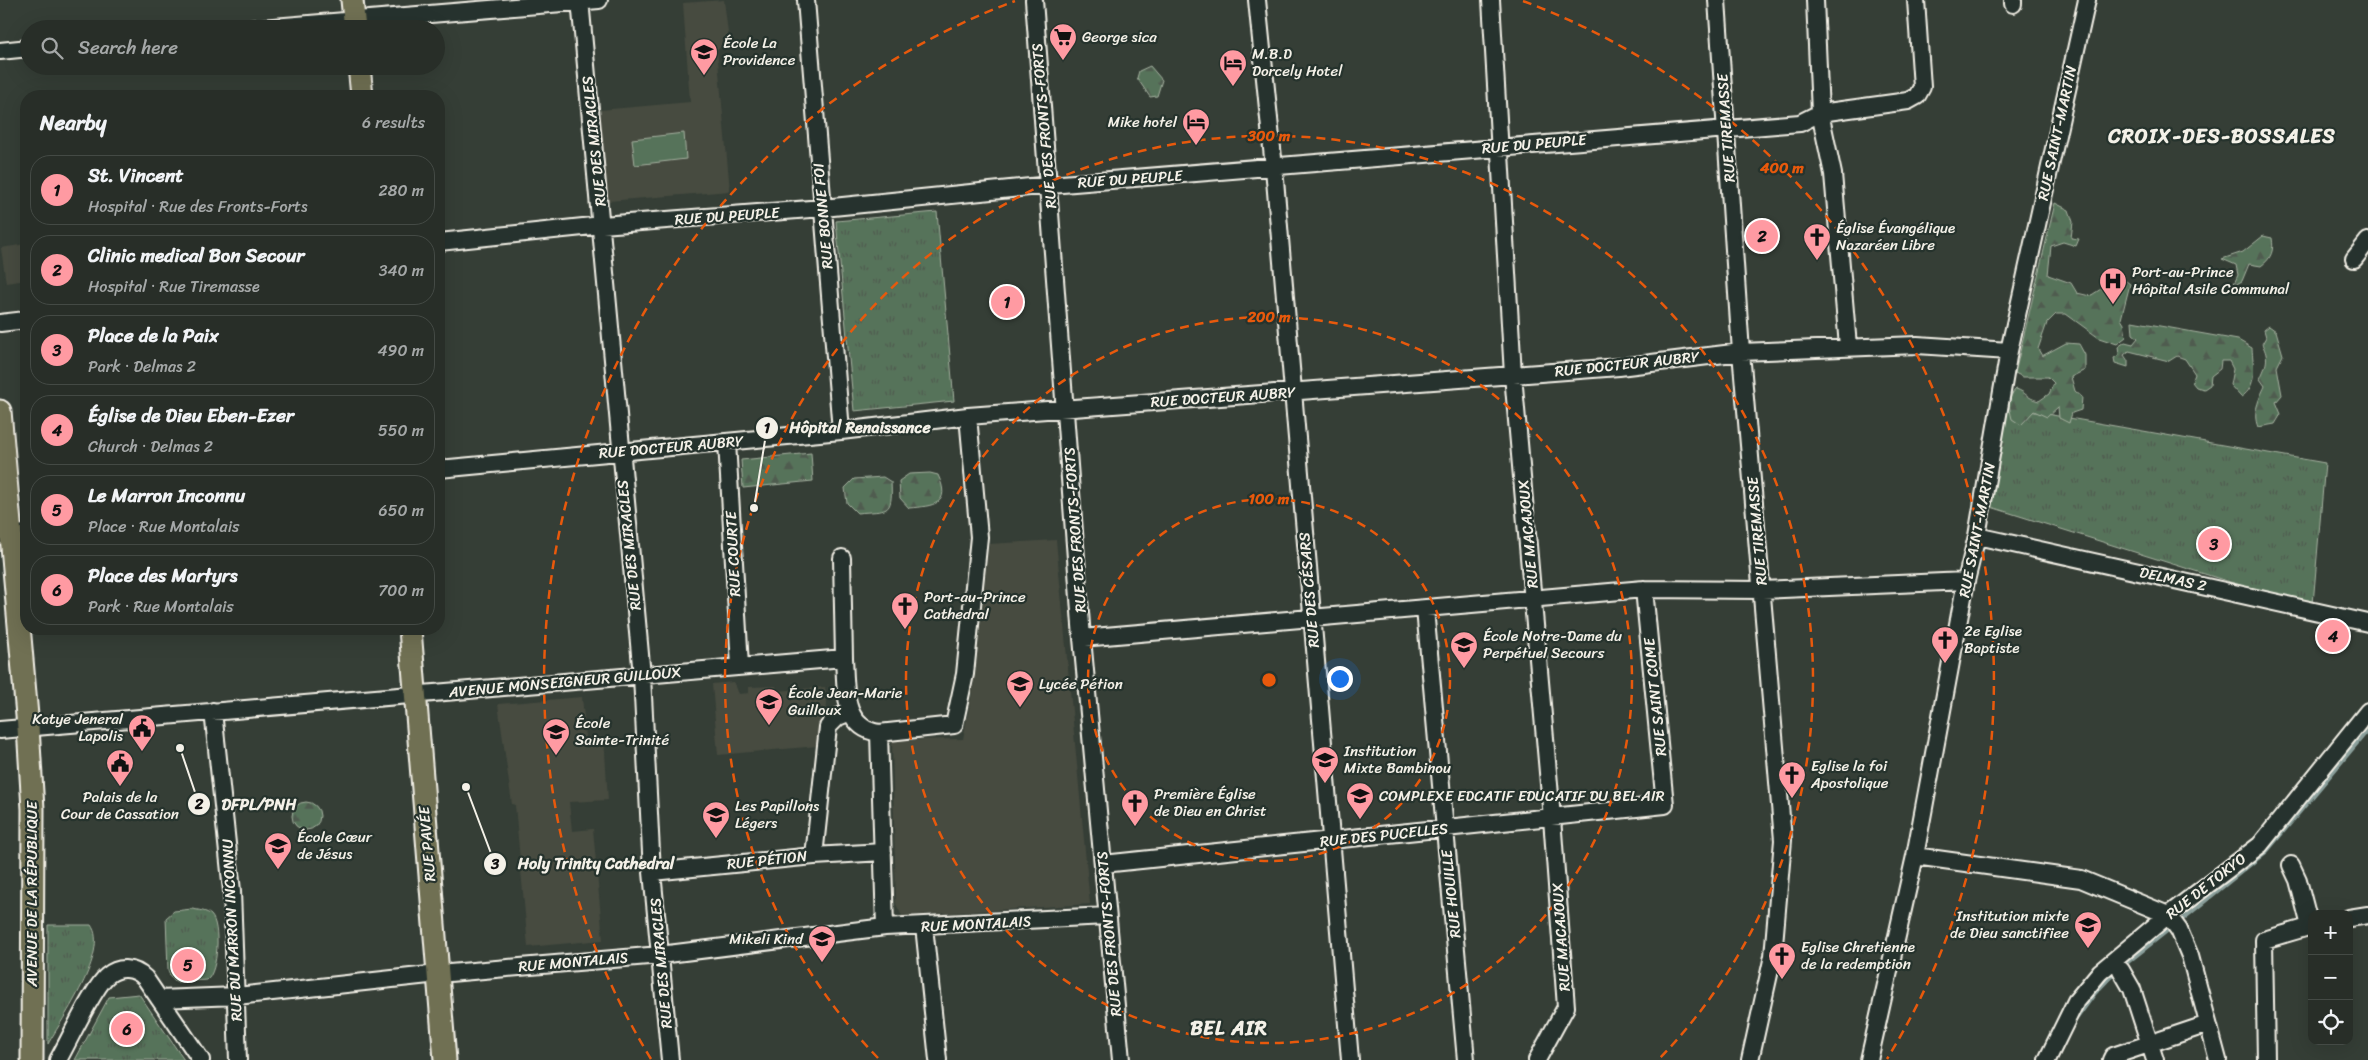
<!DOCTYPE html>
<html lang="en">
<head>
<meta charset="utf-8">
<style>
  body { margin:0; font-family:Sriracha,sans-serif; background:#343a34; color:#f1f3f6 }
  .controls { position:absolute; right:15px; bottom:15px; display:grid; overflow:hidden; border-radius:10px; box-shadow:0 5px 20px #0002 }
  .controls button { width:45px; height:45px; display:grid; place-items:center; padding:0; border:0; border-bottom:1px solid #444a45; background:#282e28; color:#f1f3f6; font:25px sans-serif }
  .you { position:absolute; left:1339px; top:678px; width:18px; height:18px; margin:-12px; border:4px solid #fff; border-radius:50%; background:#1a73e8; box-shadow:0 0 0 8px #1a73e833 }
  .badge { display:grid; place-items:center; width:32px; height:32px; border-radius:50%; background:#ff9aa2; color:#111; font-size:16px; font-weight:700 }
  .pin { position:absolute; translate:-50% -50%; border:2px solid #fff; box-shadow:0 1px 5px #0006 }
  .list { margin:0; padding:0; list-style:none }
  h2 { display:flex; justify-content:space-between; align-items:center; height:65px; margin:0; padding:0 20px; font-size:21px }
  h2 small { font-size:16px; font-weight:400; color:#a5a8a8 }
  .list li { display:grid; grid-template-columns:32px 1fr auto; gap:15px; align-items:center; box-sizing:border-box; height:70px; margin:0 10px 10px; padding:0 10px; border:1px solid #444a45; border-radius:20px }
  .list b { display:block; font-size:19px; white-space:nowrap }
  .list p { margin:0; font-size:16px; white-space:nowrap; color:#a5a8a8 }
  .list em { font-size:16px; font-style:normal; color:#a5a8a8 }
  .icon { flex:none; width:28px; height:28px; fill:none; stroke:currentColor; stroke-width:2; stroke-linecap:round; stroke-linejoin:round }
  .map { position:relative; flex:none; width:2368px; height:1060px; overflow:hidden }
  .search { position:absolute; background:#282e28; box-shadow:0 5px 20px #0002; left:20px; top:20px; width:425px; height:55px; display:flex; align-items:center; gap:12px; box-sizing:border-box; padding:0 18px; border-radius:28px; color:#a5a8a8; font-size:19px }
  .panel { position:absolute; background:#282e28; box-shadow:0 5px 20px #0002; left:20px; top:90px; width:425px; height:545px; border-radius:20px }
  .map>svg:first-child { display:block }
  .built { fill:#474b40 }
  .grass { fill:url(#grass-tufts); stroke:#a6b2a1 }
  .forest { fill:url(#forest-firs); stroke:#a6b2a1 }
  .pitch { fill:#57735a; stroke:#a6b2a1 }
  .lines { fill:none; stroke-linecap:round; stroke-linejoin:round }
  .stream { stroke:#8a9f9b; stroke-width:4 }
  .minor-casing { stroke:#f4f1e8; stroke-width:20 }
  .major-casing { stroke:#f4f1e8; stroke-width:25 }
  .minor { stroke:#26332d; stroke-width:16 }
  .major { stroke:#706f52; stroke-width:21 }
  .ring { fill:none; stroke:#e8590c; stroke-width:2.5; stroke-dasharray:9 6 }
  .labels { text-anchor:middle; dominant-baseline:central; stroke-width:4.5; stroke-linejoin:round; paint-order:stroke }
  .poi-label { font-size:15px; fill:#f4f1e8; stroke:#26332d; text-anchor:start }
  .street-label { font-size:15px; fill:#f4f1e8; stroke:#26332d }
  .district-label { font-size:20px; font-weight:bold; letter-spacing:1px; fill:#f4f1e8; stroke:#26332d }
  .centre { fill:#e8590c; stroke:#26332d; stroke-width:2.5 }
  .ring-label { font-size:15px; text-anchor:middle; font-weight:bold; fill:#e8590c; stroke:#26332d; stroke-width:4.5; stroke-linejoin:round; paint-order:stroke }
  .leader { fill:none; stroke:#f4f1e8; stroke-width:2 }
  .callout-dot { fill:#f4f1e8; stroke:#26332d; stroke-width:2 }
  .mark-label { font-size:15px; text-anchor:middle; font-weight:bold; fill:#111 }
  .callout-label { font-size:16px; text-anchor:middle; font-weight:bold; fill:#f4f1e8; stroke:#26332d; stroke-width:4.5; stroke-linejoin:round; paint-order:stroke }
</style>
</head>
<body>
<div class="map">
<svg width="2368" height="1060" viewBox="0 0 2368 1060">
  <defs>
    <pattern id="grass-tufts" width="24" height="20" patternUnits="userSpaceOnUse" patternTransform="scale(1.25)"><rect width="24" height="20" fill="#57735a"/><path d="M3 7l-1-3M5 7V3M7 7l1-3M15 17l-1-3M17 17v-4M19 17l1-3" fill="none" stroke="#4f5b4f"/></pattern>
    <pattern id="forest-firs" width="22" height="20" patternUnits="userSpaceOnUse" patternTransform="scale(1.25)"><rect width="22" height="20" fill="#57735a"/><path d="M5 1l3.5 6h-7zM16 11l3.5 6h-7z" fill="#4f5b4f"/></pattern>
  </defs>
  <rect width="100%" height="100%" fill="#353e36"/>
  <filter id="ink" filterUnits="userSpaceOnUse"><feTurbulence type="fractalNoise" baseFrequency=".02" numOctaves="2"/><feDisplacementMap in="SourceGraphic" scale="10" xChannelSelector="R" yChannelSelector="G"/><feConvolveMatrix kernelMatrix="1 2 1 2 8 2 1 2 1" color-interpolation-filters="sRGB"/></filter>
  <g filter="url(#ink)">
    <path class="built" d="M724,0l5,41 -12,9 13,141 -122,10 -8,-91 90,-8 -7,-99z
      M26,244v36l-20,3 -5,-35z
      M1056,540l34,364 -188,12 -6,-12 -4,-164 71,-1 12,-63 14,-132z
      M734,682l5,12 10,-1v-6l27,-1 1,5 48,-4 2,18 -9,41 -100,9 -6,-71z
      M582,697l4,41 18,-1 4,63 -39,2 3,29 21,-2 10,111 -75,7 -13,-142 -3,-1 -14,-100z"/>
    <path class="grass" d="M937,212l17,189 -100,10 -18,-190z
      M2001,406l324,57 -12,141 -67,-17 -271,-85z
      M192,909c6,1 15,2 19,6 10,10 7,57 -4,65l-30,2 -6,-4 -3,-8 -2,-52 8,-7z
      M48,925h43c19,26 -29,94 -43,119z
      M139,994l45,66h-109l34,-63z"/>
    <path class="forest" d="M1150,66l12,14 -5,16 -7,1 -13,-19 2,-7z
      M2055,203l14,7 4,12 -2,16 8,1 -3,7 -13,-4 -12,4 -3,29 23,8 6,10 13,3 11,-7 8,-9 13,-2 8,6 -9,35 3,5 2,13 -9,7 -18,-6 -33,-24h-10l-9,9 -9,26 4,7 24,-13 13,1 6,11v15l-14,7 4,14 7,6 -1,13 -9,3 -3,10 -10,-5 -1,-11 -11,10 -13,-6 -13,14 -9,-6c-3,-12 -5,-21 4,-30 10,3 10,9 23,12l10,-7 5,-11 -6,-6h-25l-8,-4z
      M2263,236l9,2c2,12 0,20 -11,28l-12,-2 -7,17 -9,5 5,-11 -2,-10 -14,-6 21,-7z
      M2132,321l106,19 14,8c1,17 6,39 -11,49l-11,-12 3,-16 -4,-8h-8l-1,8 -9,7 -1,9 -6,4 -8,-2 -4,-5 3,-8 -10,-15 -8,-3 -8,5 -40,-10 -5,4 4,6v6l-13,-4 -1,-5 5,-3 -1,-8 7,-5 8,2 5,-6 -5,-4z
      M2269,326l7,5 7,24 -6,12 5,28 -6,7 5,12 -6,10 -17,3c-6,-14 1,-28 7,-41l-5,-7c6,-14 10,-20 2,-35l4,-7 -2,-7z
      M811,453l2,28 -70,7 -2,-28z
      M930,473l8,2c14,30 -5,31 -29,33l-9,-10 -1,-17 10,-7z
      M883,477l8,5c2,34 -4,28 -34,31l-10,-10 -2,-15 9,-9z
      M292 816a14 14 0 1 1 28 0a14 14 0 1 1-28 0Z"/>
    <path class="pitch" d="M684,133l2,26 -51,6 -3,-26z"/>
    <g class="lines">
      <path class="stream" d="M2178,923l89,-72 101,-121
        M2123,966l49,-39
        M2074,1022l21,-29 22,-23"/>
      <g class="minor-casing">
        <path id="minor" d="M580,0l62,676 10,196 18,188
          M806,0l35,431
          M1034,0l48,638 39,422
          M1257,0l17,168 76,892
          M1491,0l22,375 39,443 14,189 -29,53
          M1717,0l24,352 42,488 -10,116 -23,104
          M1815,0l5,113 13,61 15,172
          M2013,4v-4
          M249,29l350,-29
          M0,51l29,-3
          M439,242l163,-17 221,-17 227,-23 750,-62 20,-10 88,-12 9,-5 5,-9 -6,-87
          M2354,259l14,-18
          M0,323l26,-3
          M727,442l13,224
          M439,469l402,-38 127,-15 545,-41 106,-8 122,-15 176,-7 92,6
          M0,535l26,-2
          M1977,536l391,87
          M842,558l2,100
          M1425,609l41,451
          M1082,638l562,-49 118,1 204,-9
          M213,711l19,180 6,169
          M0,730l844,-72c2,29 -2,70 35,75l6,194
          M879,733l75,-8 11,-51 14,-137 -11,-121
          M814,856l14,-129 10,-10 12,-5
          M1915,856l166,23 87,36 11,15 11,26 28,104
          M1103,864l562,-59 -21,-216
          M2291,865l7,15 12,46
          M652,872l162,-16 69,-4
          M2349,918l19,-3
          M924,926l14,134
          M2121,970l11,19 23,71
          M159,999l78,-3 201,-22 222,-19 225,-28 222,-11
          M58,1060c11,-19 35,-72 49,-84 12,-10 27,-9 38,2l56,82
          M1869,1060l46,-204 51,-275 11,-45 32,-185 78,-351
          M2047,1060l29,-59 24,-29 68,-57 92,-70 108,-134
          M2111,1060l2,-4 95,-32
          M2266,1060l-2,-120 48,-14"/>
      </g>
      <g class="major-casing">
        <path id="major" d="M352,0l3,29
          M359,66l3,30
          M0,411l28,316 5,82 -1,251
          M410,629l35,431"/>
      </g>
      <use href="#minor" class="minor"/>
      <use href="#major" class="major"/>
    </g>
  </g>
  <g class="ring">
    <circle cx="1269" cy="680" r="181"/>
    <circle cx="1269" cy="680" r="363"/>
    <path d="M878 1058A544 544 0 1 1 1660 1058"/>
    <path d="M651 1059A725 725 0 0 1 1015 1M1523 1A725 725 0 0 1 1887 1059"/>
  </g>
  <defs>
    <g id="supermarket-pin" transform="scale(1.4375)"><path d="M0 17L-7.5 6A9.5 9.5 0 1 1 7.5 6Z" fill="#ff9aa2" stroke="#26332d"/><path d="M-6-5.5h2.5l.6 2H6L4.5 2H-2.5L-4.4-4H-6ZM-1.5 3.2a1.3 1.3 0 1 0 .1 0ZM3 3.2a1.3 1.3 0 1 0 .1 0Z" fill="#111"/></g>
    <g id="school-pin" transform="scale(1.4375)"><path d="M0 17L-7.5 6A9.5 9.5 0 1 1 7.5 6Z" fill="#ff9aa2" stroke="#26332d"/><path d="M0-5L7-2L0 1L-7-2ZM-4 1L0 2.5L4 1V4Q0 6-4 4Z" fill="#111"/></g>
    <g id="hotel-pin" transform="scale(1.4375)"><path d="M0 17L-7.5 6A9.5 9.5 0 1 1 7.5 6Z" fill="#ff9aa2" stroke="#26332d"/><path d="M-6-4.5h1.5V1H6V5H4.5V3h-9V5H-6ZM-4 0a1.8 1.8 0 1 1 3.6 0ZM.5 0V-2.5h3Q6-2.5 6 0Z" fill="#111"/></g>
    <g id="church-pin" transform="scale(1.4375)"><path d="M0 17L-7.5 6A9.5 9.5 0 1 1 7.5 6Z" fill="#ff9aa2" stroke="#26332d"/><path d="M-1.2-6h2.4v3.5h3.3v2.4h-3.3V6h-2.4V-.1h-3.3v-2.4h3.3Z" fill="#111"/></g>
    <g id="hospital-pin" transform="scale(1.4375)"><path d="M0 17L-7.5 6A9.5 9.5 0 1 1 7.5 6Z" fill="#ff9aa2" stroke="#26332d"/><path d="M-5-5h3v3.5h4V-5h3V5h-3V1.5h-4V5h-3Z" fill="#111"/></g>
    <g id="civic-pin" transform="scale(1.4375)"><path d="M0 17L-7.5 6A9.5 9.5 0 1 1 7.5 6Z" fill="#ff9aa2" stroke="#26332d"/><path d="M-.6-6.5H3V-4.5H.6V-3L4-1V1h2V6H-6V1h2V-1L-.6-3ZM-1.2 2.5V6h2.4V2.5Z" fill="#111"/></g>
  </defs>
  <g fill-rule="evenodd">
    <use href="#supermarket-pin" x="1063" y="37"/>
    <use href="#school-pin" x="704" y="52"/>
    <use href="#hotel-pin" x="1233" y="63"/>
    <use href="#hotel-pin" x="1196" y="122"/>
    <use href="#church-pin" x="1817" y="237"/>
    <use href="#hospital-pin" x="2113" y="281"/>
    <use href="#church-pin" x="905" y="606"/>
    <use href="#church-pin" x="1945" y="640"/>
    <use href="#school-pin" x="1464" y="645"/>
    <use href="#school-pin" x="1020" y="684"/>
    <use href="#school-pin" x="769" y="702"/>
    <use href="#civic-pin" x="142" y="728"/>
    <use href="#school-pin" x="556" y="732"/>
    <use href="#school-pin" x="1325" y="760"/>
    <use href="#civic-pin" x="120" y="763"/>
    <use href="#church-pin" x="1792" y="775"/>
    <use href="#school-pin" x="1360" y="796"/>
    <use href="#church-pin" x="1135" y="803"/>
    <use href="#school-pin" x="716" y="815"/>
    <use href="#school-pin" x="278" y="846"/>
    <use href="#school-pin" x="2088" y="925"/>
    <use href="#school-pin" x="822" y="939"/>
    <use href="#church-pin" x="1782" y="956"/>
  </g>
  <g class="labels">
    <g class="poi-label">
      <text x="1082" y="37">George sica</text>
      <text x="723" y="43">École La<tspan x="723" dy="17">Providence</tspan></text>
      <text x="1252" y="54">M.B.D<tspan x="1252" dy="17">Dorcely Hotel</tspan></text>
      <text x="1177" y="122" text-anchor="end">Mike hotel</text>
      <text x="1836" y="228">Église Évangélique<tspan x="1836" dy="17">Nazaréen Libre</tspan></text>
      <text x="2132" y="272">Port-au-Prince<tspan x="2132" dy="17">Hôpital Asile Communal</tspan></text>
      <text x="924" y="597">Port-au-Prince<tspan x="924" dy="17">Cathedral</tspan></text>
      <text x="1964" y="631">2e Eglise<tspan x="1964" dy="17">Baptiste</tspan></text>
      <text x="1483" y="636">École Notre-Dame du<tspan x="1483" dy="17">Perpétuel Secours</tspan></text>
      <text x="1039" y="684">Lycée Pétion</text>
      <text x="788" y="693">École Jean-Marie<tspan x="788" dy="17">Guilloux</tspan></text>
      <text x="123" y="719" text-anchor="end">Katye Jeneral<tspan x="123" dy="17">Lapolis</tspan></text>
      <text x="575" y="723">École<tspan x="575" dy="17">Sainte-Trinité</tspan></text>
      <text x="1344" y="751">Institution<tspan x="1344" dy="17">Mixte Bambinou</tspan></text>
      <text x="1811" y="766">Eglise la foi<tspan x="1811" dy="17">Apostolique</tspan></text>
      <text x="1154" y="794">Première Église<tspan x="1154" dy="17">de Dieu en Christ</tspan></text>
      <text x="1379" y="796">COMPLEXE EDCATIF EDUCATIF DU BEL AIR</text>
      <text x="120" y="797" text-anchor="middle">Palais de la<tspan x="120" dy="17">Cour de Cassation</tspan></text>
      <text x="735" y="806">Les Papillons<tspan x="735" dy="17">Légers</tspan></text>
      <text x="297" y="837">École Cœur<tspan x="297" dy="17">de Jésus</tspan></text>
      <text x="2069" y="916" text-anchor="end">Institution mixte<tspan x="2069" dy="17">de Dieu sanctifiee</tspan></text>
      <text x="803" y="939" text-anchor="end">Mikeli Kind</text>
      <text x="1801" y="947">Eglise Chretienne<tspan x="1801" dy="17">de la redemption</tspan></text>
    </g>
    <g class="street-label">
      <text transform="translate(1044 126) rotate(-95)">RUE DES FRONTS-FORTS</text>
      <text transform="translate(1726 128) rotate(-94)">RUE TIREMASSE</text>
      <text transform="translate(2057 133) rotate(-78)">RUE SAINT-MARTIN</text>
      <text transform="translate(594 141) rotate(-96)">RUE DES MIRACLES</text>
      <text transform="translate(1534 144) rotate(-5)">RUE DU PEUPLE</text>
      <text transform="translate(1130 179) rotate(-4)">RUE DU PEUPLE</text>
      <text transform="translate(727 216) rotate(-4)">RUE DU PEUPLE</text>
      <text transform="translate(823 216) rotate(-95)">RUE BONNE FOI</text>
      <text transform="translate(1627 364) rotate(-6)">RUE DOCTEUR AUBRY</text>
      <text transform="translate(1223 397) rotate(-4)">RUE DOCTEUR AUBRY</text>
      <text transform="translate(671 447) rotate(-5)">RUE DOCTEUR AUBRY</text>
      <text transform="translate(1075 530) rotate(-94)">RUE DES FRONTS-FORTS</text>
      <text transform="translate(1977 530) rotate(-79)">RUE SAINT-MARTIN</text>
      <text transform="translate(1757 531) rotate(-95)">RUE TIREMASSE</text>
      <text transform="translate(1528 534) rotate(-95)">RUE MACAJOUX</text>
      <text transform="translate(629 545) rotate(-96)">RUE DES MIRACLES</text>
      <text transform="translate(733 554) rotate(-93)">RUE COURTE</text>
      <text transform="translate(2173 579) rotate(12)">DELMAS 2</text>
      <text transform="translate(1309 590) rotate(-95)">RUE DES CÉSARS</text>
      <text transform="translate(565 682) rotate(-5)">AVENUE MONSEIGNEUR GUILLOUX</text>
      <text transform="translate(1655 697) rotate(-96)">RUE SAINT COME</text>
      <text transform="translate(1384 835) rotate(-6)">RUE DES PUCELLES</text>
      <text transform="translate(427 844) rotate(-95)">RUE PAVÉE</text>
      <text transform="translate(767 860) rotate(-6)">RUE PÉTION</text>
      <text transform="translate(2206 886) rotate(-38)">RUE DE TOKYO</text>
      <text transform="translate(32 894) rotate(-90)">AVENUE DE LA RÉPUBLIQUE</text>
      <text transform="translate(1451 894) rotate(-96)">RUE HOUILLE</text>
      <text transform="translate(976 924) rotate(-3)">RUE MONTALAIS</text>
      <text transform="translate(232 930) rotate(-93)">RUE DU MARRON INCONNU</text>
      <text transform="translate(1109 934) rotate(-95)">RUE DES FRONTS-FORTS</text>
      <text transform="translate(1561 937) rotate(-94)">RUE MACAJOUX</text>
      <text transform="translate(573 962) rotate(-5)">RUE MONTALAIS</text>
      <text transform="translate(661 963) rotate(-95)">RUE DES MIRACLES</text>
    </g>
    <g class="district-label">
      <text x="2222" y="136">CROIX-DES-BOSSALES</text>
      <text x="1229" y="1028">BEL AIR</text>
    </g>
  </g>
  <circle cx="1269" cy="680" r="8" class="centre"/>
  <g class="ring-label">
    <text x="1269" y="141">300 m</text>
    <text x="1782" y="173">400 m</text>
    <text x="1269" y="322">200 m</text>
    <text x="1269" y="504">100 m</text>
  </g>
  <path class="leader" d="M754 508L767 428M180 748L199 804M466 787L495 864"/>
  <g class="callout-dot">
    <circle cx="754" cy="508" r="5"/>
    <circle cx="180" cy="748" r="5"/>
    <circle cx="466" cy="787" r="5"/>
    <circle cx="767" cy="428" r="12"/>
    <circle cx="199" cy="804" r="12"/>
    <circle cx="495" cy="864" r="12"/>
  </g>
  <g class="mark-label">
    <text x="767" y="433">1</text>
    <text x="199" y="809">2</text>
    <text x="495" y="869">3</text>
  </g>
  <g class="callout-label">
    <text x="860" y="433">Hôpital Renaissance</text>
    <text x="259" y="810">DFPL/PNH</text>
    <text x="596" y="869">Holy Trinity Cathedral</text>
  </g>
</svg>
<div class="controls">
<button>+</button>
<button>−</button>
<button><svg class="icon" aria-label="locate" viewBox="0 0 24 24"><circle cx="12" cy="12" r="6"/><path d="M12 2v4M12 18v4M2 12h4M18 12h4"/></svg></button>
</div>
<div class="you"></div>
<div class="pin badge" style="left:1007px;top:302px">1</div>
<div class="pin badge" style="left:1762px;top:236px">2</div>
<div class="pin badge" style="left:2214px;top:544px">3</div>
<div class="pin badge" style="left:2333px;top:636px">4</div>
<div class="pin badge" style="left:188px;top:965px">5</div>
<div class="pin badge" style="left:127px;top:1029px">6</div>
<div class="search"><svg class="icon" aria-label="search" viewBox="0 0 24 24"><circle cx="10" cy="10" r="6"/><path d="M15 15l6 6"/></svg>Search here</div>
<section class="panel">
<h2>Nearby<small>6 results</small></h2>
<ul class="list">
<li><span class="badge">1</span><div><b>St. Vincent</b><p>Hospital · Rue des Fronts-Forts</p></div><em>280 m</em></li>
<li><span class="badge">2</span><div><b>Clinic medical Bon Secour</b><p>Hospital · Rue Tiremasse</p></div><em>340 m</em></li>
<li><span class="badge">3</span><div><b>Place de la Paix</b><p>Park · Delmas 2</p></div><em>490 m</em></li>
<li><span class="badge">4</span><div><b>Église de Dieu Eben-Ezer</b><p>Church · Delmas 2</p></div><em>550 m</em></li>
<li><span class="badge">5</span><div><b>Le Marron Inconnu</b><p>Place · Rue Montalais</p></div><em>650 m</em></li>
<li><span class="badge">6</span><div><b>Place des Martyrs</b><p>Park · Rue Montalais</p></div><em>700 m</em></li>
</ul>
</section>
</div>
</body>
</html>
